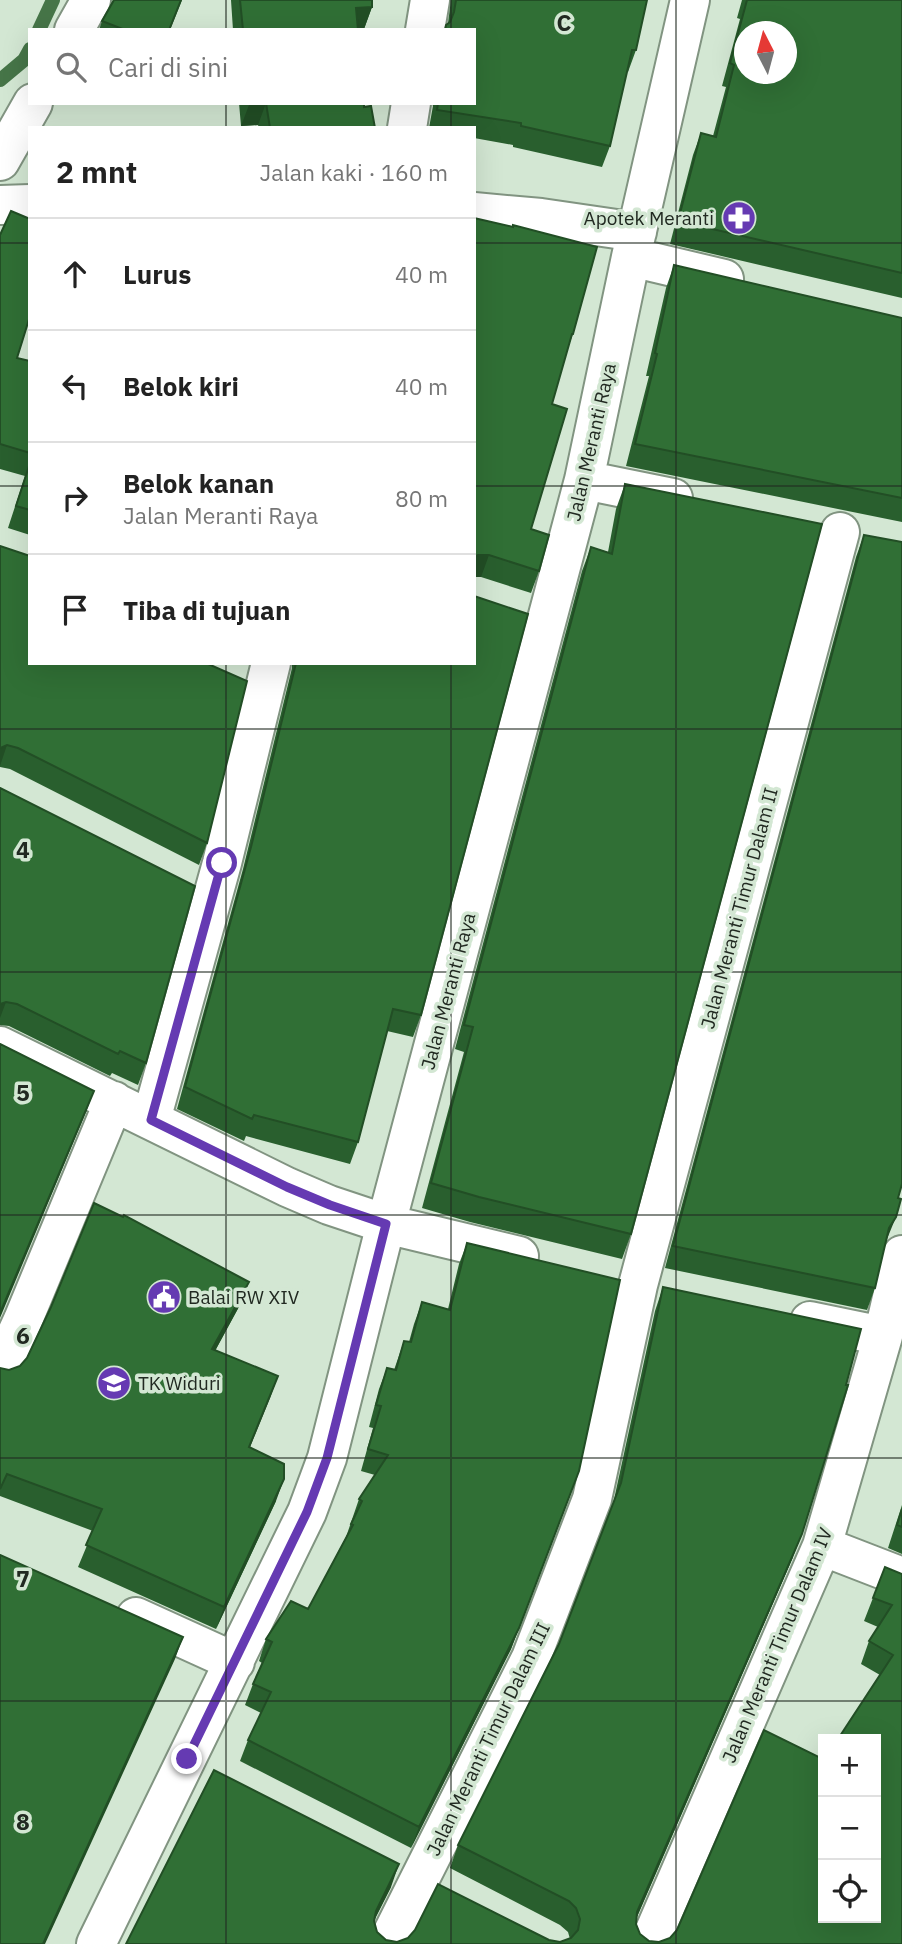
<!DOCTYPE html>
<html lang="id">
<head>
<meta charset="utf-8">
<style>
  body { margin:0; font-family:"IBM Plex Sans",sans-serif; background:#f6f6f6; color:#222 }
  .controls { position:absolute; right:21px; bottom:21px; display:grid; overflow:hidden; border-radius:0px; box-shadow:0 7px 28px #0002 }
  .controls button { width:63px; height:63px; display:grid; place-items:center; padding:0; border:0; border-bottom:2px solid #e0e0e0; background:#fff; color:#222; font:35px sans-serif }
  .compass { position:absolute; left:734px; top:21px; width:63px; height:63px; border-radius:50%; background:#fff; box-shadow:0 7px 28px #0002; rotate:354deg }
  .stop { position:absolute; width:21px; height:21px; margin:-16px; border:5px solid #653ab2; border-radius:50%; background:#fff }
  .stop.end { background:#653ab2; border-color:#fff; box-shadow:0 2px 7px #0008 }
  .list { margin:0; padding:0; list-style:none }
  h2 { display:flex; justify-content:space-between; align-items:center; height:91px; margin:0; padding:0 28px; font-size:30px }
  h2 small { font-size:23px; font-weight:400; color:#767676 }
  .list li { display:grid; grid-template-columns:46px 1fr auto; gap:21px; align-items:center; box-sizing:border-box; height:112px; padding:0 28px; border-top:2px solid #e0e0e0 }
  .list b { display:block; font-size:26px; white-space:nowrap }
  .list p { margin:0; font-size:23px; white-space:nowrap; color:#767676 }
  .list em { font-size:23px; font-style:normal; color:#767676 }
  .icon { flex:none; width:38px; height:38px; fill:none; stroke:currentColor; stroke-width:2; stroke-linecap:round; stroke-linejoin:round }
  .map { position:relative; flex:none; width:902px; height:1944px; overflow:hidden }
  .search { position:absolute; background:#fff; box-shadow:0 7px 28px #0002; left:28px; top:28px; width:448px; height:77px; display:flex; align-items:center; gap:18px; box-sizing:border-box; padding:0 24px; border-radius:0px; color:#767676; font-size:26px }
  .panel { position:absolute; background:#fff; box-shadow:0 7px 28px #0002; left:28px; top:126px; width:448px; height:539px; border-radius:0px }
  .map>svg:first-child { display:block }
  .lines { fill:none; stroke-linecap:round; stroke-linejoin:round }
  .stream { stroke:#467548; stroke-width:14 }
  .minor-casing { stroke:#819481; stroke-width:42 }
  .minor { stroke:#fff; stroke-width:38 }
  .wall { fill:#295f2e }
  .shaded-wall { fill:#224e25 }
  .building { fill:#306f35; stroke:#224e25; stroke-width:2; fill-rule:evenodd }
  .route { stroke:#653ab2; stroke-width:9 }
  .grid { fill:none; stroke:#212921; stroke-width:2; stroke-opacity:0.55 }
  .labels { text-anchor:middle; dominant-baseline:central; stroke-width:7; stroke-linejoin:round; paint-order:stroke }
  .poi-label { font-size:19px; fill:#212921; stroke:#d3e7d3; text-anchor:start }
  .street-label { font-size:19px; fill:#212921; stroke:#d3e7d3 }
  .grid-label { font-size:23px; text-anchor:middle; font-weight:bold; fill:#212921; stroke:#d3e7d3; stroke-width:7; stroke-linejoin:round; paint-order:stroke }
</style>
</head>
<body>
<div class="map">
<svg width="902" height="1944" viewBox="0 0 902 1944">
  <rect width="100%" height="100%" fill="#d3e7d3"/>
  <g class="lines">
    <path class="stream" d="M39,30l14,-30
      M0,80l24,-20 6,-11"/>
    <g class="minor-casing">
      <path id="minor" d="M74,30l17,-30
        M425,30l5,-30
        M407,128l4,-25
        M0,161l33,-58
        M0,205l30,-1
        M474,212l67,6 96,14
        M631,257l93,22
        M584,480l89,18
        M0,1046l287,141 42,18 57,19 133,32
        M151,1120l71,-257 49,-200
        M810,1321l73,15
        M0,1370l23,-50 91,-219
        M822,1546l80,31
        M136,1617l99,45
        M96,1944l211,-432 20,-54 59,-234 198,-744 47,-223 59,-257
        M387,1944l144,-286 61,-159 46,-214 202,-753
        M649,1944l173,-398 61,-210 19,-81"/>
    </g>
    <use href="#minor" class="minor"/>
  </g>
  <path class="wall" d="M113,0h69l-12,30h-71l3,-9z
    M231,0h141v7l-8,22 -6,1h-125z
    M451,0h196l-11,50 -8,22h-1l-17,74 -8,21 -89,-20v-2l-39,-7v-10h-45l4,-22 -1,-3h42v-73h-30l2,-5 2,-2z
    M742,0h160v298l-232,-54 23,-89 8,-22 12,3 13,-49 -4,-1 18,-67 -3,-1z
    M239,103h125v4l11,21h-116l-1,-3 -17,1z
    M474,218l99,116 -7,19 -14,51 -21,125 8,42 -8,22 -50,-16h-7z
    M0,235l17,123 13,3v174l-22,-7 17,-52 -25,-7z
    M674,265l228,53v204l-276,-56 23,-90h-3l20,-88z
    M625,484l6,750 -9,25 -152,-37 -48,-14 42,-156 -9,-3 127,-478 9,-24 17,5 8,-43z
    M864,535l23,704 -2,3 -10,46 -8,22 -202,-42 191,-711z
    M0,546l207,297 -8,22 -189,-96 -10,-2z
    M292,663h182l-53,352 -8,22 -26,-6 -29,111 -8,22 -104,-28 -2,5 -67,-32 66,-240 49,-201z
    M0,788l146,275 -8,22 -26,-12 -2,3 -101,-50 -9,-1z
    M467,1243l104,250 -60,156 -100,199 -171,-87 8,-21 13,-27 -16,-8 8,-21 9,-21 -3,-2 7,-22 42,-30 38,-72 13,-38 16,-24 -14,-4 12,-43 -4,-1 10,-38 8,-21 7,2 10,-29 5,1 5,-18 8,-22 26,7 11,-45z
    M663,1287l130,270 -156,360 -1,7 4,10 9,7 10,1 164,-24 57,-243 -19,-11 8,-23 9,-14 -14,-6 21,-54 17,7v370h-776l265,-57 -17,34 3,11 9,8 11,2 152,-2 11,2 10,-3 -2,-7 -8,-7 -110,-57 8,-23 101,-201 54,-140 42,-193z
    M241,1303l-26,48 63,25 -29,72 27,53 -60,128 -138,-62 15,-36 -93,-35v-128l9,2z
    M902,1505v49l-14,-6z"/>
  <path class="shaded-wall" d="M372,7l-8,22 -16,1 8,-22z
    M266,103l-8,22 -17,1 8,-21z
    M478,555h11l-8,22h-7v-20z
    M7,745l-7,21v-18z
    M6,1002l-6,16v-14z
    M94,1091l-8,21 -86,206v-5z
    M896,1217l-9,22 -6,11 8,-22z
    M249,1282l-8,21 -37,68 8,-22z
    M278,1376l-8,22 -29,71 8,-22z
    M579,1471l-68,178 -100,199 8,-21z
    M284,1479l-8,22 -60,128 8,-22z
    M802,1534l-9,23 -164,378 8,-23z
    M183,1637l-8,22 -130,285h-2z
    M399,1864l-8,23 -24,47 9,-23z"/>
  <path class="building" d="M114,0h67l-12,30h-44l-23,-9z
    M240,0h132v7l-16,1 2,22h-115z
    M456,0h191l-11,50h-4l-22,96 -89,-20v-3l-84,-13 1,-7h36v-73h-29l1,-5 4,-3 4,-10z
    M747,0h155v273l-224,-52 23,-88 15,4 18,-72 -4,-2zM745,32h42v42h-42z
    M266,103h98v4l7,-1 4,22h-105z
    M11,211l19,8v97l-13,42 13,3v92l-30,-9v-209z
    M474,218l39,9v-2l84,22 -24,87h-1l-20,70 15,5 -36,120 18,6 -10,36 -50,-16h-11l-4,2z
    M674,265l228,53v180l-267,-54 22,-90 -2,-1z
    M30,463v47l-14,-4z
    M625,484l197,40 -191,710 -152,-37 -48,-14 42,-156 -9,-2 127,-478 21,7z
    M864,535l38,7v642l-4,14 3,1 -5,18 -7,11 -14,60 -202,-42z
    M0,546l30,10v107h176l41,18 -40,162 -189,-95 -11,-3 -7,3z
    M474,596l54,18 -107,401 -28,-6 -35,133 -104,-27 -2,4 -67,-32 66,-240 45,-184h178z
    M0,788l195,98 -49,177 -26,-12 -2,3 -101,-50 -11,-2 -6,2z
    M0,1044l94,47 -94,222z
    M94,1203l29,14 1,-2 125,67 -37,67 66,27 -29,71 35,17v15l-60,128 -138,-62 16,-36 -95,-35 -7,15v-121l9,2 11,-4 7,-8 24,-51z
    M467,1243l153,37 -41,191 -60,157 -100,199 -171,-87 23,-48 -18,-8 19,-42 -6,-3 25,-38 17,8 45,-84 -2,-1 11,-23 -3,-2 29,-44 -20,-6 13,-43 -5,-1 11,-37 9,2 8,-29 7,1 11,-40 28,8z
    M663,1287l198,42 -15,56h2l-46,149 -165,378 -1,12 4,10 9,7 10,1 11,-4 7,-8 87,-200 59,29v159h53v-179h-38l55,-84 -24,-14 23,-36 -19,-7 12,-31 17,7v370h-776l88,-174 185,94 -23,47 -2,10 3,11 9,8 11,2 11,-4 7,-8 23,-46 111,56 11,2 11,-4 7,-8 2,-11 -4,-11 -7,-7 -111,-56 101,-201 62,-161z
    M902,1509v18l-5,-2z
    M0,1555l183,82 -140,307h-43z"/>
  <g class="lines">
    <path class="route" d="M187,1759l120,-247 20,-54 59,-234 -56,-19 -43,-18 -136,-67 71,-257"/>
  </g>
  <path class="grid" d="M226,0v30M451,0v30M676,0v1944M226,103v25M451,103v25M0,243h30M474,243h428M0,486h30M474,486h428M226,663v1281M451,663v1281M0,729h902M0,972h902M0,1215h902M0,1458h902M0,1701h902"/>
  <defs>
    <g id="pharmacy-disc" transform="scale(1.75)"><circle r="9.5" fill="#653ab2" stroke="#d3e7d3"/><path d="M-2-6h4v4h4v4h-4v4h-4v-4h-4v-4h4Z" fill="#fff"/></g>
    <g id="civic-disc" transform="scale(1.75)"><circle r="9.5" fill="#653ab2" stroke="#d3e7d3"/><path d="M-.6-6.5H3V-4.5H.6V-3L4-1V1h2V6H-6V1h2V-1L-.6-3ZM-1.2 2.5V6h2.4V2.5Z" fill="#fff"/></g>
    <g id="school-disc" transform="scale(1.75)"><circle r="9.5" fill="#653ab2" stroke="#d3e7d3"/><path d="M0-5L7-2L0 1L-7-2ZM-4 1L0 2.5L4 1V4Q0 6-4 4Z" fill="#fff"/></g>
  </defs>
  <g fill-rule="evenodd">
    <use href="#pharmacy-disc" x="739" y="218"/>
    <use href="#civic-disc" x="164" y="1297"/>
    <use href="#school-disc" x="114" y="1383"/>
  </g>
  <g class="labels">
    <g class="poi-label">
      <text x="714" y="218" text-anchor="end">Apotek Meranti</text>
      <text x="188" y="1297">Balai RW XIV</text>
      <text x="138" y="1383">TK Widuri</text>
    </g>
    <g class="street-label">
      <text transform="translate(591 442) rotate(-77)">Jalan Meranti Raya</text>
      <text transform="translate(739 908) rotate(-75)">Jalan Meranti Timur Dalam II</text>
      <text transform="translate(448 991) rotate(-75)">Jalan Meranti Raya</text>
      <text transform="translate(777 1645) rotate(-67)">Jalan Meranti Timur Dalam IV</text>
      <text transform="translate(488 1739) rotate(-64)">Jalan Meranti Timur Dalam III</text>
    </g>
  </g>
  <g class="grid-label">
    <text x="564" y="31">C</text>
    <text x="23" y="858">4</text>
    <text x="23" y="1101">5</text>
    <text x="23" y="1344">6</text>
    <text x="23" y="1587">7</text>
    <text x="23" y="1830">8</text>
  </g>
</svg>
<div class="controls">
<button>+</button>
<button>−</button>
<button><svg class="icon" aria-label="locate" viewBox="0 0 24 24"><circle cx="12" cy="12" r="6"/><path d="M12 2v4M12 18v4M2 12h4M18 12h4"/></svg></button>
</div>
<svg class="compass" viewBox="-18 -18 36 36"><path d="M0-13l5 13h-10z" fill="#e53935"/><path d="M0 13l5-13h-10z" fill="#767676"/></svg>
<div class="stop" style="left:222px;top:863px"></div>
<div class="stop end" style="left:187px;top:1759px"></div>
<div class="search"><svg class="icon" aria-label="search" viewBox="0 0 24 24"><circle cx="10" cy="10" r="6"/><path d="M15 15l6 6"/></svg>Cari di sini</div>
<section class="panel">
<h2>2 mnt<small>Jalan kaki · 160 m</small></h2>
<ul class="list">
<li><svg class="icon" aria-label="ahead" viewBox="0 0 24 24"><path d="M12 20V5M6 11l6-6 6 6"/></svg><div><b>Lurus</b></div><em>40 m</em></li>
<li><svg class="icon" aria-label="left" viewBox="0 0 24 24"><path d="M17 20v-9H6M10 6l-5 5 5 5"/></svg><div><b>Belok kiri</b></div><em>40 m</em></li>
<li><svg class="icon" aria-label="right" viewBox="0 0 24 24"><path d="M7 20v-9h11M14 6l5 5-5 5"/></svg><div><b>Belok kanan</b><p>Jalan Meranti Raya</p></div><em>80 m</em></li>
<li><svg class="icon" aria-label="arrive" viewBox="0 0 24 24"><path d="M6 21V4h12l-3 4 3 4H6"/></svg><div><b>Tiba di tujuan</b></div></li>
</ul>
</section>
</div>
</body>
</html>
